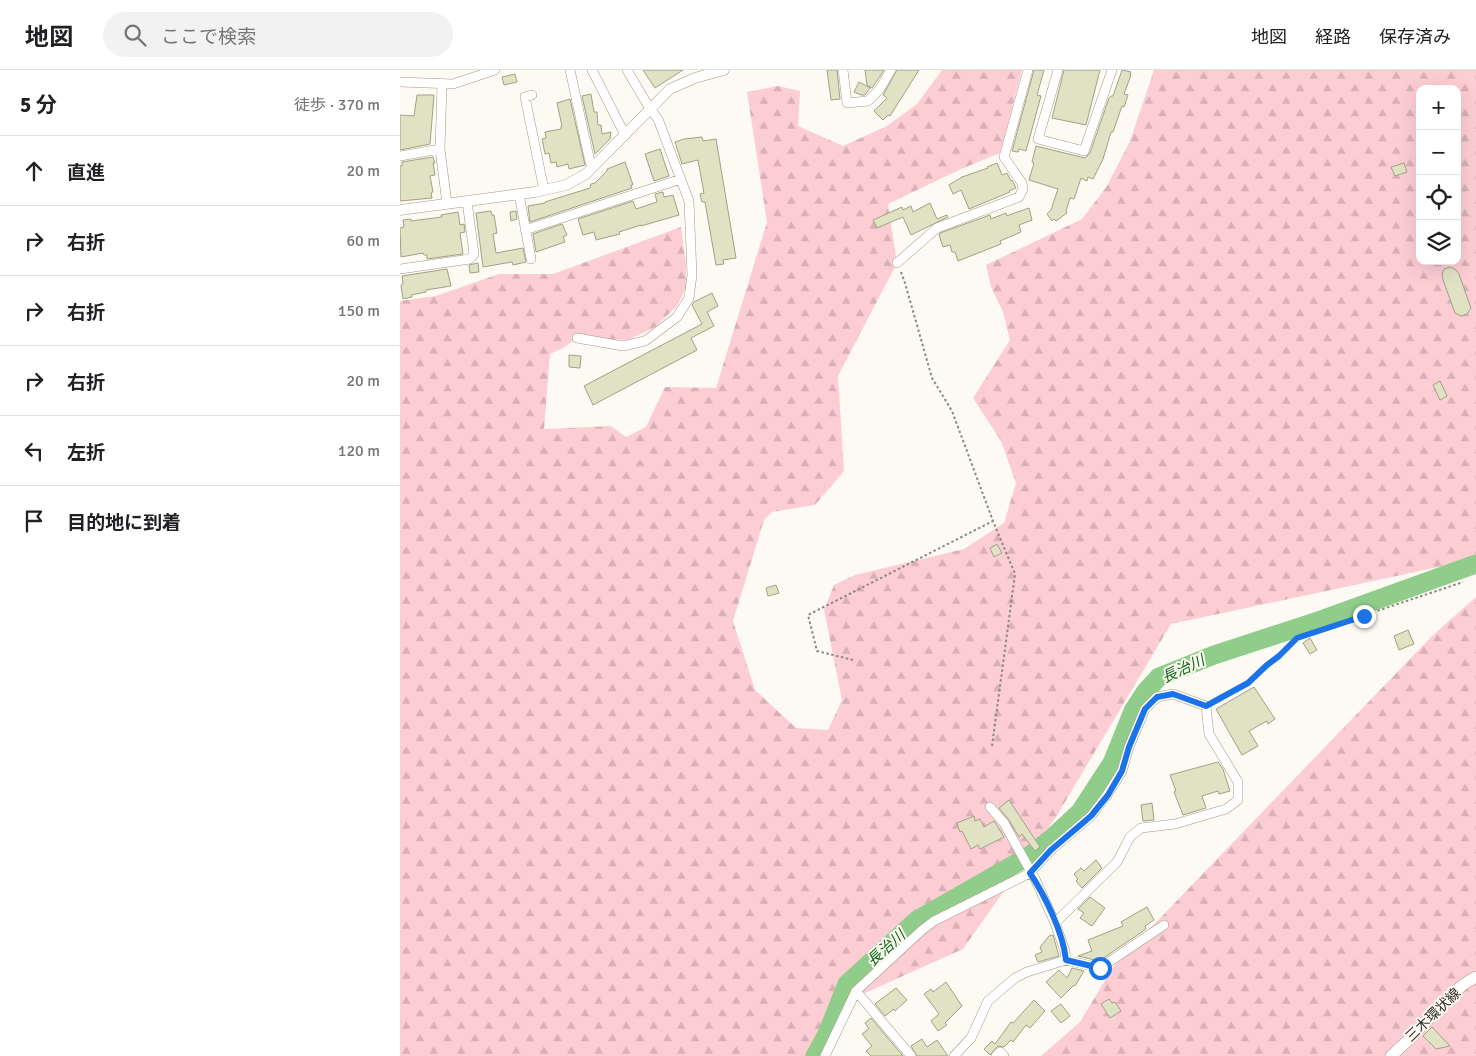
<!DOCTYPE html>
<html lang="ja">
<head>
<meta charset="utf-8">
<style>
  body { margin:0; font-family:Signika,"Noto Sans JP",sans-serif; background:#f2f2f2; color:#202124 }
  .controls { position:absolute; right:15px; top:15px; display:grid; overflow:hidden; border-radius:10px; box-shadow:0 5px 20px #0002 }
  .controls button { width:45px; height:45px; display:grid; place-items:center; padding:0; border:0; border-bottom:1px solid #e0e0e0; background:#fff; color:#202124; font:25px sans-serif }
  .stop { position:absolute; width:15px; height:15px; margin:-11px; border:4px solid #1a73e8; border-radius:50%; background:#fff }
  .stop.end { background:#1a73e8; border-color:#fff; box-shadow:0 1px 5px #0008 }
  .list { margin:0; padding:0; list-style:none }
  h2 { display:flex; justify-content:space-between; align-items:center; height:65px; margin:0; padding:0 20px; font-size:21px }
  h2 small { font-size:16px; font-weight:400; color:#757577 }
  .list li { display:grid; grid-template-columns:32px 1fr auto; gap:15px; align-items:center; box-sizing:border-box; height:70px; padding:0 20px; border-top:1px solid #e0e0e0 }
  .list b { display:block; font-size:19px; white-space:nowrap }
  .list em { font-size:16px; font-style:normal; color:#757577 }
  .icon { flex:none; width:28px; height:28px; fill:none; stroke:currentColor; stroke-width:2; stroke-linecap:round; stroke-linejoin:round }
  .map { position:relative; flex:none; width:1076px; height:986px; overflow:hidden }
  header { display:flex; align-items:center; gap:30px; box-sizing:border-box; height:70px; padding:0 25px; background:#fff; border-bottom:1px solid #e0e0e0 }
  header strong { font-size:24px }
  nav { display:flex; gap:28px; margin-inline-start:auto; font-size:18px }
  .search { width:350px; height:45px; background:#f2f2f2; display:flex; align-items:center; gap:12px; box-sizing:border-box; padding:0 18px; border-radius:28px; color:#757577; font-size:19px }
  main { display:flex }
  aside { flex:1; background:#fff }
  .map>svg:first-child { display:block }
  .forest { fill:url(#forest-firs); fill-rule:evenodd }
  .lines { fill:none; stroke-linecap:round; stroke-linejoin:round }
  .river { stroke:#90cd8b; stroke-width:19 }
  .building { fill:#e1e2c4; stroke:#a0a185 }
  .minor-casing { stroke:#a8967e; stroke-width:10 }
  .tertiary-casing { stroke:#a8967e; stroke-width:11 }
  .secondary-casing { stroke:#a8967e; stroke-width:12 }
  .path { stroke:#8d8880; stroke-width:2; stroke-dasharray:2.5 2.5; stroke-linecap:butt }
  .minor { stroke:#fff; stroke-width:9 }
  .tertiary { stroke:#fff; stroke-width:10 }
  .secondary { stroke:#fff; stroke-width:11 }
  .route { stroke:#1a73e8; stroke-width:6 }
  .labels { text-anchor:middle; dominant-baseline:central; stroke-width:4; stroke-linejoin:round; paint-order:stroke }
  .street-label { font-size:14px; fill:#312a20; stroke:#fdfaf4 }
  .water-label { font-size:15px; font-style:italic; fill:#0d650e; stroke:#fdfaf4 }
</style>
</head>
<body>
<header>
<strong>地図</strong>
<div class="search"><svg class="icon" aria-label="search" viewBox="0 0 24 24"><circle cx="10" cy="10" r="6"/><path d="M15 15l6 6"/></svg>ここで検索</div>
<nav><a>地図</a><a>経路</a><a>保存済み</a></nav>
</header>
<main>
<aside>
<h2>5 分<small>徒歩 · 370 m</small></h2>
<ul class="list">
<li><svg class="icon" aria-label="ahead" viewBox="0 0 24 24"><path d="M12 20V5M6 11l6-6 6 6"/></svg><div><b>直進</b></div><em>20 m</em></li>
<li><svg class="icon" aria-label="right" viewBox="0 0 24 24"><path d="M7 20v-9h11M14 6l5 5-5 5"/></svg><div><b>右折</b></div><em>60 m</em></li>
<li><svg class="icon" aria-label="right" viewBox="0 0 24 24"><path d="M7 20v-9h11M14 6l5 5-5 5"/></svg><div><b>右折</b></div><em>150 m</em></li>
<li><svg class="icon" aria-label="right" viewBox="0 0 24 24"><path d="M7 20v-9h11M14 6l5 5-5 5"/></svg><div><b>右折</b></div><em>20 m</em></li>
<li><svg class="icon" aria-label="left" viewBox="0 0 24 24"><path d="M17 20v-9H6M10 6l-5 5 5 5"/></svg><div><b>左折</b></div><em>120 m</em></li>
<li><svg class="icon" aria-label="arrive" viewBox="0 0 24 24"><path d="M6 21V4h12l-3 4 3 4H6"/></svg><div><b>目的地に到着</b></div></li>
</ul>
</aside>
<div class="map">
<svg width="1076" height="986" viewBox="0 0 1076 986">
  <defs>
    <pattern id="forest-firs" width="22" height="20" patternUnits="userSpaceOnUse" patternTransform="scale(1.25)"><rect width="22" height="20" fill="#fdcdd4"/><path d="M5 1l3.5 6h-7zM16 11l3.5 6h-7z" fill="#d9b0b6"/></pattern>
  </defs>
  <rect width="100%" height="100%" fill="#fdfaf4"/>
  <path class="forest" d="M542,0h80l-22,83 -39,16 -73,35 9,59 -59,113 6,95 -29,34 -43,7 -8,8 -31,101 22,69 41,38 32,2 14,-30 -18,-90 10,-25 21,-10 109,-26 40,-26 12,-40 -15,-42 -28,-43 37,-58 -7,-28 -12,-25 -5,-22 96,-46 25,-33 23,-45 24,-71h322v489l-305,65 -115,193 -93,132 -118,53 -22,26 -14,28h-409v-755l36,-5 63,-22h54l128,-47 5,38v23l-10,19 -21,20 -27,13 -51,-2 -14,10 -13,6 -6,75 67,-3 15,11 20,-10 19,-40 51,1 51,-166 -20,-130 31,-6 22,5 -2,35 45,20 44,-20 30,-22zM1020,19h37v172h-37z
    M1076,527v459h-435l39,-34 33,-55 319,-331z"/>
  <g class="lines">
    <path class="river" d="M415,986l12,-22 20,-50 70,-64 112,-64 23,-18 28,-26 32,-49 21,-52 13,-20 13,-14 55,-22 107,-35 155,-56"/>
  </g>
  <path class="building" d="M243,0h40l-28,18z
    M427,0h10l3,29 -9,1z
    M465,0h19l-12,18 -5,-3z
    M497,0h22l-29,46 -2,-1 -5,5 -9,-9 13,-13 -4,-3z
    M634,0h10l-7,25 4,1 -15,55 -7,-2 -1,3 -6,-1z
    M664,0h36l-14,55 -34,-7z
    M722,0l9,2 -1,3h1l-7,19 4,1 -4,12 -2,-1 -9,26h-2l-8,27 -10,20 -5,-2 -1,4 -6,-3 -7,21 -4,-1 -4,13 1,2 -11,8 -2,-2 -2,2 -5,-7 4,-4 7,-21 -29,-9 5,-17 -2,-1 4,-16 49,12 5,-5 19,-55 2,-2h2z
    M115,4l2,8 -13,3 -2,-8z
    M459,12l11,6 -5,7h-4l-7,-3z
    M191,24l3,18h3l1,13h3l1,9 9,-2 -1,7 -15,15 -13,-58z
    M17,25h17l-4,49 -30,6v-35l14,1z
    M170,29l15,66 -16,4 -1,-5 -11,3 -1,-5 -5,1 -2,-10 -4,1 -3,-15 4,-1 -1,-6 16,-3v-3h1l-5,-23z
    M302,67l1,4 13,-2 20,119 -13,2 1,4 -8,1 -11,-63h-3l-2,-8 4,-1 -6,-33 -16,4 -7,-22 9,-3z
    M260,79l9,27 -15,5 -9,-27z
    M33,87l2,6h-2l2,12 -5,1 3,16 -2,1 1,5 -32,3v-35h2v-4z
    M225,92l8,23h-2l1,3 -102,34 -2,-16 17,-3v-1l45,-14 1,-4 4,-1 12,-12v-2z
    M597,93l5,12 5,-2 4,8 1,-1 4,8 -7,3 1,1 -41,17 -8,-19 -8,4 -4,-9 13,-8 26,-9 -1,-1z
    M1004,93l3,9 -12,4 -4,-9z
    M263,122l1,5 9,-2 6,20 -38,11v-1l-22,7 1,2 -24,6 -2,-8 -11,3 -5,-16 55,-18 3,8 21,-7 -2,-8z
    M530,133l7,16 10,-4 1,2 -37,18 -8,-18 -26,11 -4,-8 29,-13 1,3 8,-4 2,6z
    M629,138l3,12 -13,5 2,7 -21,9 1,3 -43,17 -3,-9h-3l-2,-7 -7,2 -4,-12 1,-2 50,-18 1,4 15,-6 1,3 2,-1z
    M91,141l1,4h2l3,18 -4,1 3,19 27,-5 3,14 -13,3 -1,-3 -29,5 -7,-54z
    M116,141l1,8 -6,2 -1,-9z
    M58,142l2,13 4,-1 1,8 -5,1 3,21 -36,5v-4h-3l-1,-2 -22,4 -1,-29 4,-1 -1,-7 8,-1v2l31,-4 -1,-2z
    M162,154l5,11 -4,2 2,5 -29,10 -3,-18z
    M78,193l1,9 -9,1 -1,-8z
    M1050,197l6,3 3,4 12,34 -4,6 -6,2 -6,-3 -12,-33 -1,-6 2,-5z
    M47,199l4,17 -25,4v2l-15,3 1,2 -9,2 -2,-14 2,-1 -1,-8z
    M312,223l6,13 -11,6 7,14 -23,12 6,12 -104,55 -9,-19 118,-62 -10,-19 2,-3z
    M169,285l12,1 -1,12 -11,-1z
    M1040,311l7,15 -7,4 -7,-15z
    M597,474l5,9 -8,4 -4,-9z
    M376,515l3,8 -11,3 -2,-8z
    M1008,560l6,14 -15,6 -5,-14z
    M910,568l7,12 -7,4 -7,-11z
    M854,617l21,32 -7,5 -1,-3 -18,10 9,15 -16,9 -26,-46z
    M818,692l5,7 7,22 -11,3 -1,-3 -16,5 4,12 -23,7 -9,-23 2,-1 -6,-16z
    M609,730l31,47 -5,4 -13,-17 -3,3 -10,-17 -10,-12z
    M752,733l2,17 -11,1 -2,-16z
    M574,746l1,5 5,-2 4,8 10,-6 10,16 -24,12 -2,-4 -7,4 -9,-18 -2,1 -3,-9z
    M696,790l6,8 -20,20 -6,-7 2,-2 -4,-5 7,-6 3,3z
    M690,827l15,11 -13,18 -12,-8 4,-5 -6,-4z
    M747,837l7,13 -9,6 1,3 -47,32 -21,-5 14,-5 -4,-11 35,-14 -2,-4z
    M653,865l6,21 -21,6 -3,-7 7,-3 -2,-5 9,-11z
    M672,898l12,3 -9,15 -1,-1 -13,13 -15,-16 13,-12 8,8z
    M546,912l16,24 -17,17 2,2 -9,6 -7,-10 8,-7 -15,-20 7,-5 2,3z
    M496,918l11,12 -12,11 -1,-2 -9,7 -10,-12z
    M709,929l3,4 3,-1 6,9 -11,7 -9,-14z
    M634,930l11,11 -15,17 -4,-3 -13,17 -2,-2 -7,7 -6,-1 -8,9 -6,-6 8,-8 3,3 16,-22 2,1z
    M661,934l9,12 -9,7 -10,-12z
    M471,948l32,38h-32l-5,-5 6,-5 -10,-12 7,-5 -4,-6z
    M1032,957l18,19 -14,3 -13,-13z
    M522,969l5,8 10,-7 11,16h-31l-6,-10z"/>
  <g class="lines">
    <g class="minor-casing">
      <path id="minor" d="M170,0l20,92 4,3
        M192,0l33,65
        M443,0l4,33 21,-2 11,-11 12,-20
        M658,0l-20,69 46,12 28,-81
        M0,12l53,2 42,-14
        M42,14l-2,65 7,55
        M132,25l-7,2 19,93
        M0,86l40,-7
        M119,124l12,65
        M125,160l156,-51
        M497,193l40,-35 82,-31 4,-8 -1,-6 -18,-26 24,-87
        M0,199l70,-10 4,-5 -7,-53
        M177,268l46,8 22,-5 32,-24 12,-19 3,-23 -3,-74 -31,-82 -8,-10 -23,-39
        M590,737l14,16 32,58 19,42
        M666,890l34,8 64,-43
        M456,921l55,65
        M425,986l31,-65 66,-61 12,-9 96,-48 21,-23 40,-34 16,-21 15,-24 7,-24 16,-38 12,-12 16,-3 33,12 3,28 29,48v18l-12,9 -51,15 -34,4 -11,9 -13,25 -62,61 10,28 1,9 -39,12 -12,6 -27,23 -17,37 -17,18
        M596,986l4,-4 4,4"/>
    </g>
    <g class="tertiary-casing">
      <path id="tertiary" d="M0,140l135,-18 31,-7 20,-11 84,-85 25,-11 29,-8"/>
    </g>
    <g class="secondary-casing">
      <path id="secondary" d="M991,986c10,-9 20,-18 29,-28 18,-17 33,-40 56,-51"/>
    </g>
    <path class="path" d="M501,202l4,11 27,95 20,33 41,110 22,53 -23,172
      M453,590l-36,-9 -9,-36 185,-94
      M814,631l34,-18 19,-18 12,-9 18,-18 166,-56"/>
    <use href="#minor" class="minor"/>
    <use href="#tertiary" class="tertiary"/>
    <use href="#secondary" class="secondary"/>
  </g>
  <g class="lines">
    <path class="route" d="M700,898l-34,-8c-3,-28 -21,-64 -36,-87l21,-23 40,-34 17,-21 14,-24 7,-24 16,-38 12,-12 16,-3 33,12 42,-23 19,-18 12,-9 18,-18 67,-22"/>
  </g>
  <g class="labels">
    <g class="street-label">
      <text transform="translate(1033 945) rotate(-44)">三木環状線</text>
    </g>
    <g class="water-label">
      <text transform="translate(783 599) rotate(-25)">長治川</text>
      <text transform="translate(486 878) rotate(-42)">長治川</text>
    </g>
  </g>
</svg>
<div class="controls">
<button>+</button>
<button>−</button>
<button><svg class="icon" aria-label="locate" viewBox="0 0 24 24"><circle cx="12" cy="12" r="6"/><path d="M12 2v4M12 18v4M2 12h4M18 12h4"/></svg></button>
<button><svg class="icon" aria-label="layers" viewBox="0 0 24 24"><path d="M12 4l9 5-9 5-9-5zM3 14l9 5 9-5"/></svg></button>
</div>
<div class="stop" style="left:700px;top:898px"></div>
<div class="stop end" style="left:964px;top:546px"></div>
</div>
</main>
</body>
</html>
